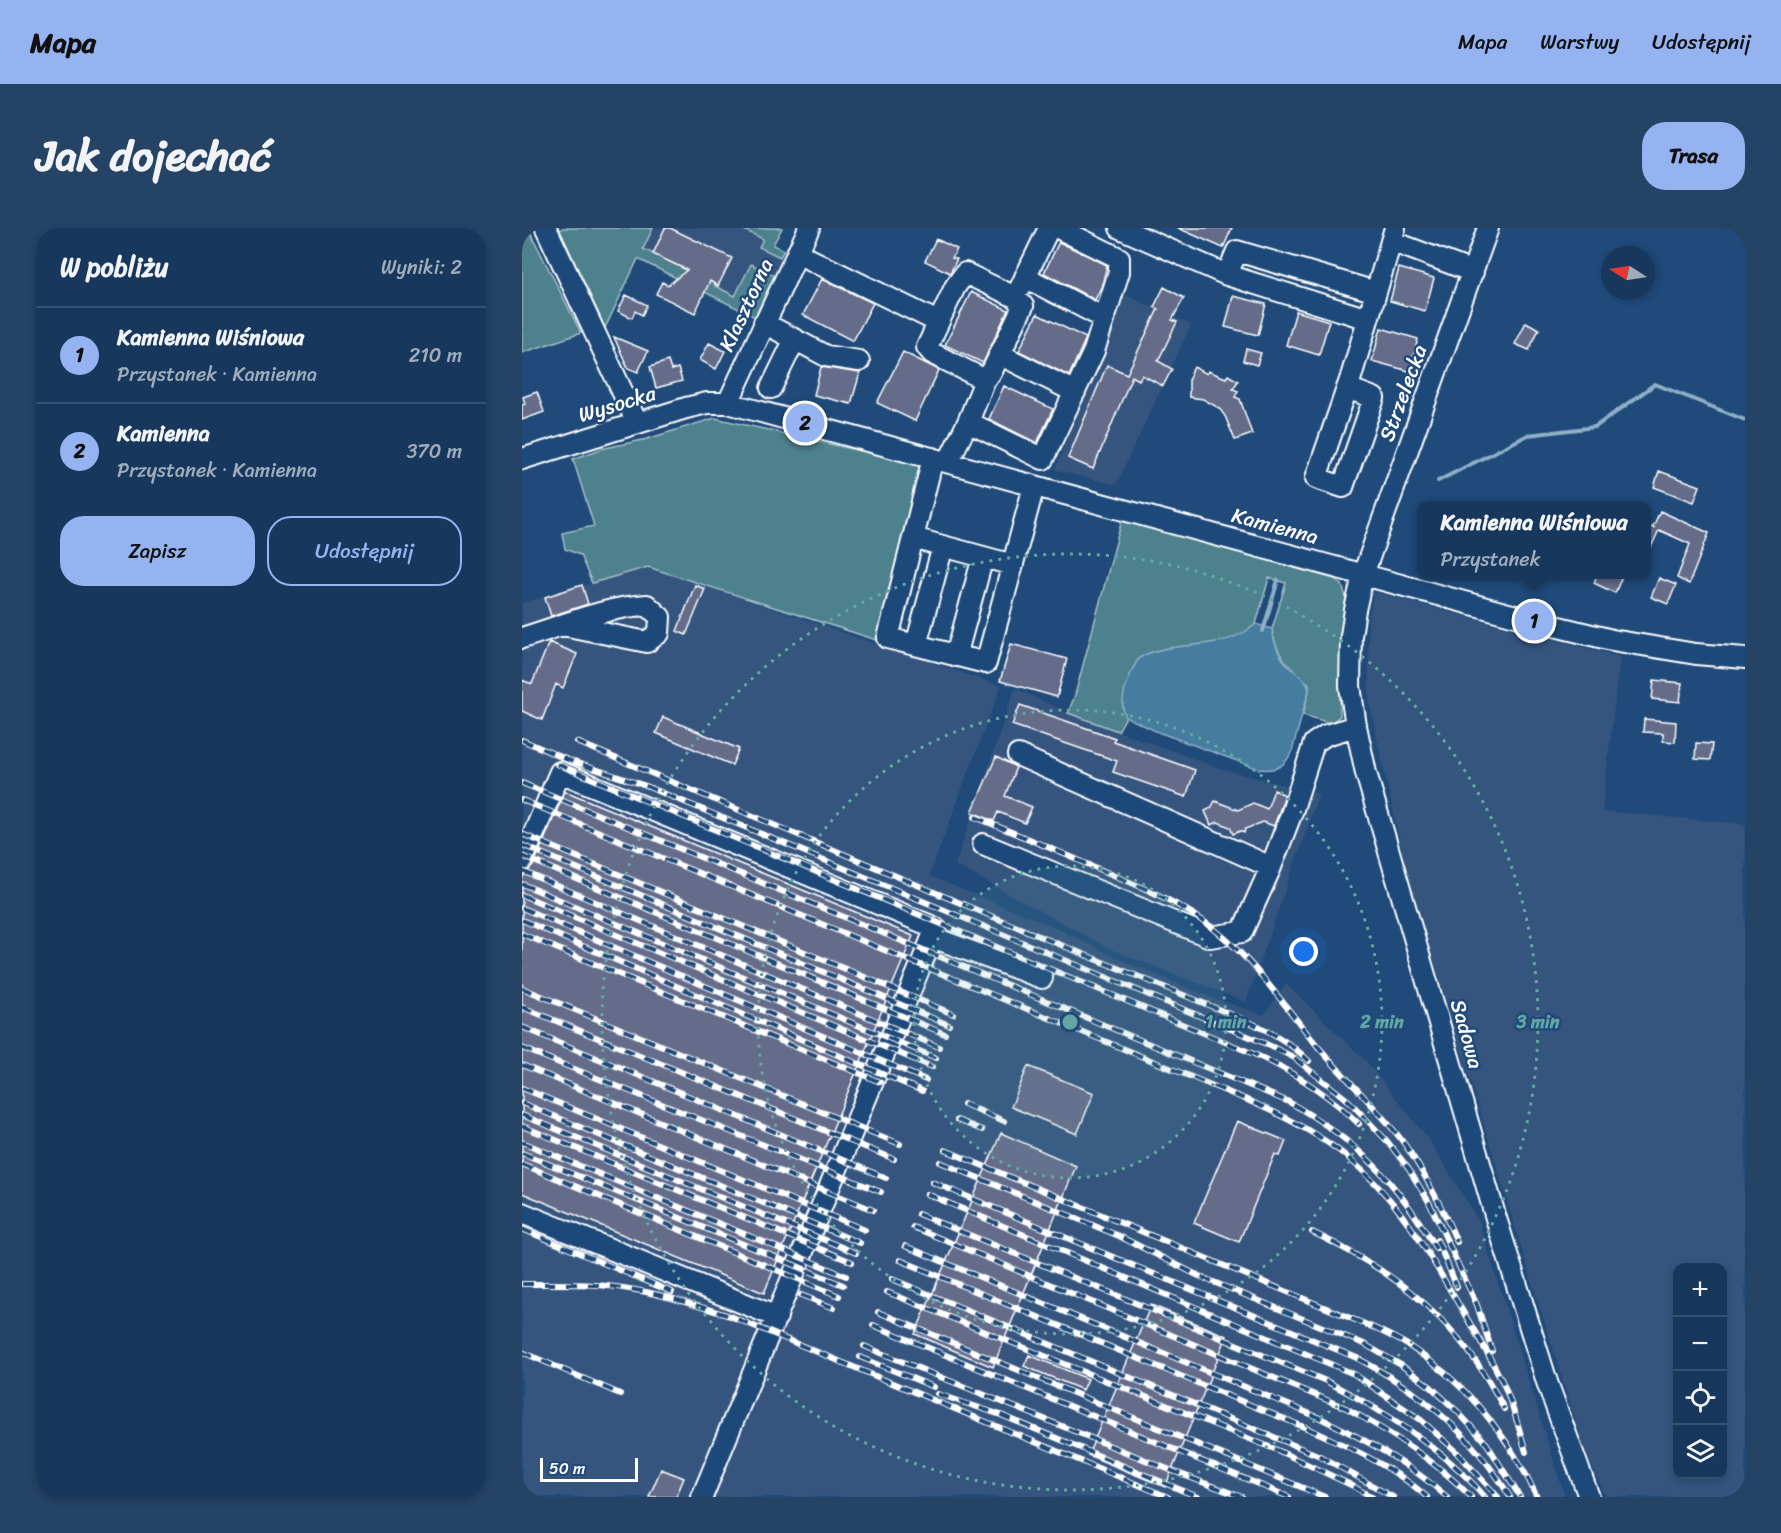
<!DOCTYPE html>
<html lang="pl">
<head>
<meta charset="utf-8">
<style>
  body { margin:0; font-family:Sriracha,sans-serif; background:#244365; color:#f1f3f6 }
  .controls { position:absolute; right:18px; bottom:18px; display:grid; overflow:hidden; border-radius:12px; box-shadow:0 3px 9px #0003 }
  .controls button { width:54px; height:54px; display:grid; place-items:center; padding:0; border:0; border-bottom:2px solid #365272; background:#17385c; color:#f1f3f6; font:30px sans-serif }
  .compass { position:absolute; left:1079px; top:18px; width:54px; height:54px; border-radius:50%; background:#17385c; box-shadow:0 3px 9px #0003; rotate:282deg }
  .scale { position:absolute; left:18px; bottom:15px; width:98px; box-sizing:border-box; padding-left:6px; border:3px solid #fff; border-top:0; font-size:16px; line-height:21px; white-space:nowrap; color:#fff; -webkit-text-stroke:4px #1f4a7a; paint-order:stroke }
  .you { position:absolute; left:782px; top:724px; width:21px; height:21px; margin:-15px; border:4px solid #fff; border-radius:50%; background:#1a73e8; box-shadow:0 0 0 9px #1a73e833 }
  .badge { display:grid; place-items:center; width:39px; height:39px; border-radius:50%; background:#95b2f1; color:#111; font-size:20px; font-weight:700 }
  .pin { position:absolute; translate:-50% -50%; border:3px solid #fff; box-shadow:0 2px 6px #0006 }
  .popup { position:absolute; left:895px; top:273px; width:234px; height:78px; box-sizing:border-box; display:grid; place-content:center; border-radius:12px; background:#17385c; filter:drop-shadow(0 2px 4px #0005); font-size:20px; white-space:nowrap; color:#9eacbb }
  .popup b { font-size:22px; color:#f1f3f6 }
  .popup::after { content:''; position:absolute; left:50%; top:100%; margin-left:-12px; border:12px solid transparent; border-top-color:#17385c }
  .list { margin:0; padding:0; list-style:none }
  h2 { display:flex; justify-content:space-between; align-items:center; height:78px; margin:0; padding:0 24px; font-size:26px }
  h2 small { font-size:20px; font-weight:400; color:#9eacbb }
  .list li { display:grid; grid-template-columns:39px 1fr auto; gap:18px; align-items:center; box-sizing:border-box; height:96px; padding:0 24px; border-top:2px solid #365272 }
  .list b { display:block; font-size:22px; white-space:nowrap }
  .list p { margin:0; font-size:20px; white-space:nowrap; color:#9eacbb }
  .list em { font-size:20px; font-style:normal; color:#9eacbb }
  .actions { display:flex; gap:12px; padding:18px 24px }
  .actions a { flex:1; padding:14px 0; border:2px solid #95b2f1; border-radius:24px; text-align:center; font-size:21px; color:#95b2f1 }
  .actions .main { background:#95b2f1; color:#111 }
  .icon { flex:none; width:33px; height:33px; fill:none; stroke:currentColor; stroke-width:2; stroke-linecap:round; stroke-linejoin:round }
  .map { position:relative; flex:none; width:1223px; height:1269px; overflow:hidden; border-radius:24px }
  header { display:flex; align-items:center; gap:36px; box-sizing:border-box; height:84px; padding:0 30px; background:#95b2f1; color:#111 }
  header strong { font-size:28px }
  nav { display:flex; gap:33px; margin-inline-start:auto; font-size:21px }
  .intro { display:flex; align-items:center; justify-content:space-between; box-sizing:border-box; height:144px; padding:0 36px }
  h1 { margin:0; font-size:42px }
  .button { padding:15px 27px; border-radius:24px; background:#95b2f1; color:#111; font-size:21px; font-weight:700 }
  main { display:flex; gap:36px; padding:0 36px }
  aside { flex:1; background:#17385c; border-radius:24px; box-shadow:0 3px 9px #0003 }
  .map>svg:first-child { display:block }
  .built { fill:#34547f; fill-rule:evenodd }
  .green { fill:#4e818d; stroke:#a6c0c6; stroke-width:1.5 }
  .water { fill:#447ca0; stroke:#8fb0c6; stroke-width:1.5 }
  .lines { fill:none; stroke-linecap:round; stroke-linejoin:round }
  .stream { stroke:#8fb0c6; stroke-width:4 }
  .building { fill:#656c8a; stroke:#fff; stroke-width:1.5 }
  .minor-casing { stroke:#fff; stroke-width:24 }
  .minor { stroke:#1f4a7a; stroke-width:20 }
  .rail-casing { stroke:#fff; stroke-width:6 }
  .rail { stroke:#1f4a7a; stroke-width:4; stroke-dasharray:11; stroke-linecap:butt }
  .ring { fill:none; stroke:#63a6a1; stroke-width:3; stroke-dasharray:3 6 }
  .labels { text-anchor:middle; dominant-baseline:central; stroke-width:5; stroke-linejoin:round; paint-order:stroke }
  .street-label { font-size:21px; fill:#fff; stroke:#1f4a7a }
  .centre { fill:#63a6a1; stroke:#1f4a7a; stroke-width:3 }
  .ring-label { font-size:18px; text-anchor:middle; font-weight:bold; fill:#63a6a1; stroke:#1f4a7a; stroke-width:5; stroke-linejoin:round; paint-order:stroke }
</style>
</head>
<body>
<header>
<strong>Mapa</strong>
<nav><a>Mapa</a><a>Warstwy</a><a>Udostępnij</a></nav>
</header>
<div class="intro"><h1>Jak dojechać</h1><a class="button">Trasa</a></div>
<main>
<aside>
<h2>W pobliżu<small>Wyniki: 2</small></h2>
<ul class="list">
<li><span class="badge">1</span><div><b>Kamienna Wiśniowa</b><p>Przystanek · Kamienna</p></div><em>210 m</em></li>
<li><span class="badge">2</span><div><b>Kamienna</b><p>Przystanek · Kamienna</p></div><em>370 m</em></li>
</ul>
<div class="actions"><a class="main">Zapisz</a><a>Udostępnij</a></div>
</aside>
<div class="map">
<svg width="1223" height="1269" viewBox="0 0 1223 1269">
  <rect width="100%" height="100%" fill="#1f4a7a"/>
  <filter id="ink" filterUnits="userSpaceOnUse"><feTurbulence type="fractalNoise" baseFrequency=".0167" numOctaves="2"/><feDisplacementMap in="SourceGraphic" scale="12" xChannelSelector="R" yChannelSelector="G"/><feConvolveMatrix kernelMatrix="1 2 1 2 8 2 1 2 1" color-interpolation-filters="sRGB"/></filter>
  <g filter="url(#ink)">
    <path class="built" d="M131,0h87l23,11 -3,8 24,11 -29,59 -117,-58z
      M594,63l75,34 -75,160 -61,-15 43,-113z
      M126,339l353,119 -72,190 121,49 68,34 95,39 51,17 22,-31 78,75 64,79 51,83 86,276h-1043v-894z
      M852,364l246,65 -18,154 143,13v673h-139l-20,-43 -57,-181 -123,-404 -37,-167 -1,-82zM1156,1040h44v206h-44z
      M493,460l53,25 154,56 97,25 -73,208 -136,-53 -155,-84z"/>
    <path class="green" d="M0,0h6l53,105 -59,20z
      M41,0h90l-10,21 73,35 -1,2 20,10 16,-32 24,12 -20,41 -117,-58 -33,69 -45,-98z
      M218,0h42l-9,17 11,5 -4,7 -21,-10 4,-8z
      M193,190l211,48 -46,175 -232,-74 -56,16 -12,-28 -15,-6 -3,-16 32,-7 -21,-67 28,-10 46,-10z
      M600,292l209,56 11,9 4,12 -6,39v80l-10,7 -27,-8 6,-25v-6c-19,-16 -34,-29 -37,-55l14,-46 -17,-5 -13,46 -13,10 -11,6 -57,8 -42,22 -10,35 3,12 -8,14 -50,-18 7,-18z"/>
    <path class="water" d="M734,396l16,5c2,16 7,29 19,39 8,8 16,10 18,22l-17,61c-7,16 -16,20 -33,18l-101,-37 -32,-15c-9,-16 4,-45 13,-59 36,-21 81,-3 117,-34z"/>
    <g class="lines">
      <path class="stream" d="M916,253l90,-46 67,-8 60,-43 90,36
        M741,403l15,-51"/>
    </g>
    <path class="building" d="M143,0h5l62,30 -14,28 -8,-5 -15,32 -39,-19 6,-12 6,3 19,-15 -34,-16z
      M656,0h54l-9,20z
      M414,11l21,10 -5,9 5,1 -7,14 -25,-12z
      M537,14l48,23 -5,20 -7,15 -51,-27z
      M877,40l35,10 -9,33 -35,-10z
      M300,51l51,24 -20,38 -50,-26z
      M642,59l20,11 -12,22 5,2 -19,39 14,8 -9,17 -21,-11 -3,5 -7,-4 -39,93 -25,-11 39,-93 20,9 31,-65 -4,-2z
      M449,64l37,18 -25,53 -38,-18z
      M104,67l21,10 -5,10 -7,-4 -3,7 -14,-7z
      M711,68l33,8 -8,31 -33,-8z
      M774,83l33,10 -10,34 -33,-10z
      M515,86l49,24 -17,38 -50,-25z
      M1004,94l13,7 -10,21 -14,-6z
      M859,100l37,11 -9,32 -37,-10z
      M92,109l34,14 -10,21 -10,-4z
      M187,115l16,8 -9,18 -16,-9z
      M724,121l15,4 -4,12 -14,-4z
      M381,124l36,18 -24,51 -38,-18z
      M146,133l3,9 7,-2 4,13 -26,7 -6,-21z
      M299,139l39,6 -9,31 -37,-9z
      M672,139l13,7 1,-3 18,7 2,-3 10,6 -5,8 5,2 -3,6 5,2 12,35 -17,6 -10,-24 -6,-8 -16,-9 -14,-2v-19z
      M482,158l49,23 -16,34 -48,-24z
      M15,164l7,20 -22,8v-15l3,-1 -2,-7z
      M1137,243l41,15 -6,16 -40,-15z
      M1138,283l49,22 -20,51 -12,-6 13,-34 -31,-14 -12,26v-32l8,4 -2,-1z
      M1075,346h26l-8,19 -21,-10z
      M1137,350l17,7 -8,19 -17,-7z
      M60,357l6,19 -37,12 -6,-19z
      M173,357l10,4 -19,46 -9,-4z
      M27,414l28,12 -14,34 -7,-4 -14,36 -20,-9v-31l10,4z
      M489,416l56,15 -10,38 -57,-16z
      M1132,452l28,3 -2,19 -28,-3z
      M498,477l95,33 -2,3 82,29 -9,27 -73,-25 4,-11 -105,-36z
      M141,489l76,32 -7,16 -76,-32z
      M1122,491l32,3 -1,20 -12,-1v-8l-20,-1z
      M1174,515l16,1 -2,16 -15,-1z
      M474,529l20,10 -11,29 27,11 -7,16 -27,-11 -4,9 -22,-9z
      M752,562l11,5 -11,31 -11,-4 -18,7 -1,4 -4,-2 -7,3 -3,-7 -12,-5 -7,3 -6,-14 6,-3 4,-7 23,9 15,-7 14,6z
      M43,563l348,145 -149,357 -242,-100v-313l3,-8 8,-6z
      M506,838l66,27 -17,41 -66,-27z
      M715,893l49,20 -6,15 -5,-2 -36,88 -45,-19z
      M479,905l75,33 -83,201 -78,-33z
      M629,1077l76,31 -62,151 -77,-32z
      M507,1127l59,24 -5,11 -59,-24z
      M139,1241l23,9 -8,19h-27z"/>
    <g class="lines">
      <g class="minor-casing">
        <path id="minor" d="M24,0l91,195
          M598,0l107,47
          M966,0l-113,313 -12,34 -8,35 -4,26 -1,50 6,40 10,47 129,442 52,167 42,115
          M869,13l82,31
          M275,25l141,69
          M443,45l50,24 8,9 -31,65 -7,9 -53,-27 -5,-6 28,-60z
          M503,49l79,41
          M498,60l29,-60
          M846,91l-141,-44 10,-24 139,41
          M242,95l62,33 33,5
          M477,126l76,38
          M463,152l-17,42 75,37 51,-108 25,-79v-14l-61,-30
          M249,160l24,-49
          M825,160l27,10 -31,89 -27,-9 35,-101 44,-149
          M206,175l81,-175
          M411,230l-45,180 98,25 48,-177
          M0,231l164,-51 21,-5h21l806,218 78,19 84,14 49,4
          M426,234l20,-40
          M391,310l100,27
          M0,410c40,-12 83,-31 125,-33l13,12 -1,16 -12,9 -84,-17
          M394,417l27,-99
          M434,428l27,-99
          M496,527l253,112 21,-55 22,-69 12,-8 30,-9
          M461,616l227,93 32,-5 29,-65
          M0,633l38,-89 376,156 -234,569
          M410,709l110,41
          M0,985l255,104"/>
      </g>
      <use href="#minor" class="minor"/>
      <g class="rail-casing">
        <path id="rail" d="M0,512l46,20 78,26 616,256 31,15 56,44 38,40 21,27 21,34 48,103 15,46
          M55,514l457,192 206,84c26,11 49,23 69,43
          M35,536l697,290c40,18 74,40 105,70
          M0,555l767,319c68,39 108,79 147,147
          M0,572l725,300c35,15 69,32 99,56 50,41 78,89 110,144 16,27 33,54 47,83 10,22 16,46 23,69
          M453,589c39,16 78,32 117,49 38,16 76,31 110,54 46,32 78,80 113,123 28,34 62,64 88,99 22,31 39,65 54,100
          M0,606l431,180
          M0,617l427,180
          M0,628l423,178
          M0,643l417,176
          M0,656l414,174
          M0,667l410,172
          M0,680l404,172
          M0,692l400,171
          M0,706l358,148
          M0,760l378,156
          M0,779l372,152
          M0,799l364,151
          M0,820l359,144
          M0,837l351,145
          M0,860l343,142
          M0,875l338,140
          M442,876l40,17
          M0,887l334,138
          M435,892l25,10
          M0,898l330,136
          M0,914l324,134
          M423,922l427,177c13,6 26,12 37,19 57,37 100,90 128,151
          M0,925l321,132
          M418,934l179,74 80,40 165,68 37,21 30,22 26,24 30,33 33,53
          M0,936l317,132
          M410,954l425,176c64,34 115,76 153,139
          M405,966l427,180 67,46 34,30 43,47
          M396,986l408,167c58,30 116,66 159,116
          M391,999l433,181c45,25 89,52 125,89
          M0,1001l150,63
          M790,1004c86,41 149,90 192,177
          M915,1012l20,47
          M383,1018l415,172c46,22 89,45 127,79
          M378,1032l416,172c39,18 79,36 111,65
          M370,1051l428,177 73,41
          M0,1056c34,0 68,-1 101,4 37,5 72,17 107,28l438,181
          M365,1064l390,158 74,35 21,12
          M279,1067l33,13
          M356,1084l447,185
          M351,1097l416,172
          M342,1118l311,126 67,25
          M0,1124l98,42
          M338,1129l74,30
          M416,1166l63,21 197,82"/>
      </g>
      <use href="#rail" class="rail"/>
    </g>
  </g>
  <circle cx="548" cy="794" r="156" fill="#63a6a1" fill-opacity=".12"/>
  <g class="ring">
    <circle cx="548" cy="794" r="156"/>
    <circle cx="548" cy="794" r="312"/>
    <circle cx="548" cy="794" r="468"/>
  </g>
  <g class="labels">
    <g class="street-label">
      <text transform="translate(224 77) rotate(-65)">Klasztorna</text>
      <text transform="translate(881 165) rotate(-70)">Strzelecka</text>
      <text transform="translate(95 176) rotate(-17)">Wysocka</text>
      <text transform="translate(753 298) rotate(15)">Kamienna</text>
      <text transform="translate(945 806) rotate(74)">Sadowa</text>
    </g>
  </g>
  <circle cx="548" cy="794" r="9" class="centre"/>
  <g class="ring-label">
    <text x="704" y="800">1 min</text>
    <text x="860" y="800">2 min</text>
    <text x="1016" y="800">3 min</text>
  </g>
</svg>
<div class="controls">
<button>+</button>
<button>−</button>
<button><svg class="icon" aria-label="locate" viewBox="0 0 24 24"><circle cx="12" cy="12" r="6"/><path d="M12 2v4M12 18v4M2 12h4M18 12h4"/></svg></button>
<button><svg class="icon" aria-label="layers" viewBox="0 0 24 24"><path d="M12 4l9 5-9 5-9-5zM3 14l9 5 9-5"/></svg></button>
</div>
<svg class="compass" viewBox="-18 -18 36 36"><path d="M0-13l5 13h-10z" fill="#e53935"/><path d="M0 13l5-13h-10z" fill="#9eacbb"/></svg>
<div class="scale">50 m</div>
<div class="you"></div>
<div class="pin badge" style="left:1012px;top:393px">1</div>
<div class="popup"><b>Kamienna Wiśniowa</b>Przystanek</div>
<div class="pin badge" style="left:283px;top:195px">2</div>
</div>
</main>
</body>
</html>
